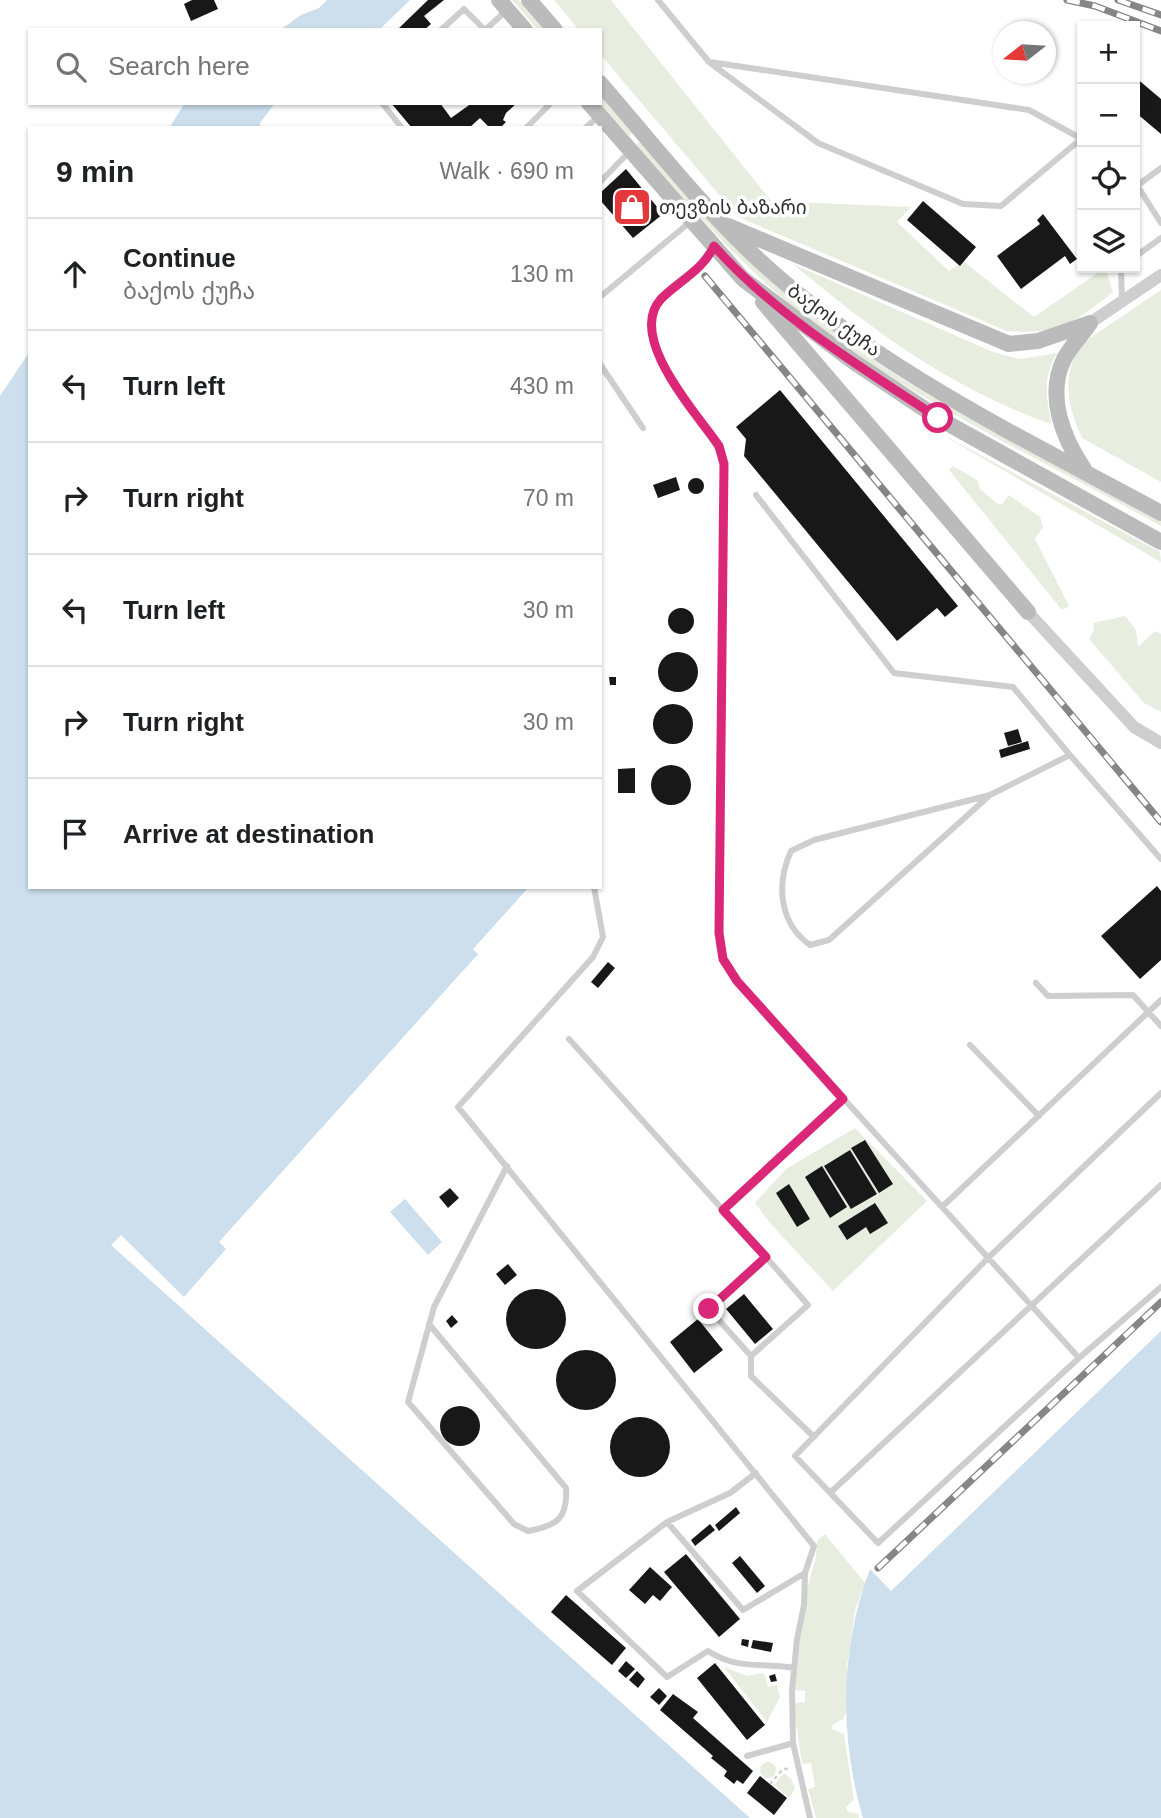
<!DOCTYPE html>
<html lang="en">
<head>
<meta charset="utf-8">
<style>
  body { margin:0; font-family:Helvetica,"Noto Sans Georgian",sans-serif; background:#f6f6f6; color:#202124 }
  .controls { position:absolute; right:21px; top:21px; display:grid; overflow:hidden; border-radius:0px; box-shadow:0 2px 5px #0004 }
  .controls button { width:63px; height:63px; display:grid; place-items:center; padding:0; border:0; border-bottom:2px solid #e0e0e0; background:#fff; color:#202124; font:35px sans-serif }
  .compass { position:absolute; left:993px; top:21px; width:63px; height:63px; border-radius:50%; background:#fff; box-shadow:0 2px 5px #0004; rotate:253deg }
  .stop { position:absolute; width:21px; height:21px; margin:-16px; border:5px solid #db2777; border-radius:50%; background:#fff }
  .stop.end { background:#db2777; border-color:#fff; box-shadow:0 2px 7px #0008 }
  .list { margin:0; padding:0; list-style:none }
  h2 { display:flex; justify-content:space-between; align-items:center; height:91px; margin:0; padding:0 28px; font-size:30px }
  h2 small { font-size:23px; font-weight:400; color:#757577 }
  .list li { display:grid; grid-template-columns:46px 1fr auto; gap:21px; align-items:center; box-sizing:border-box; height:112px; padding:0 28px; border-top:2px solid #e0e0e0 }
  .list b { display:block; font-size:26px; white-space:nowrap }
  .list p { margin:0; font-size:23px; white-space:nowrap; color:#757577 }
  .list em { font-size:23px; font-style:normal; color:#757577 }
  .icon { flex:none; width:38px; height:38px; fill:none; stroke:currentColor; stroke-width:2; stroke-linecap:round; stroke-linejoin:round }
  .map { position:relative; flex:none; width:1161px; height:1818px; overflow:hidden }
  .search { position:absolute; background:#fff; box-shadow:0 2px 5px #0004; left:28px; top:28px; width:574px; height:77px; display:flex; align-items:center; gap:18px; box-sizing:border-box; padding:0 24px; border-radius:0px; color:#757577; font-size:26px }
  .panel { position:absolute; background:#fff; box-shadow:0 2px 5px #0004; left:28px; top:126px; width:574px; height:763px; border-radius:0px }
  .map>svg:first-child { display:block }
  .green { fill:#e7eee0 }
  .water { fill:#cddfed }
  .building { fill:#181818 }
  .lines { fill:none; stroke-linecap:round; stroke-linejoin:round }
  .path { stroke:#cecece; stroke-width:2.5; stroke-dasharray:3.5 3.5; stroke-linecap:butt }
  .service { stroke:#cecece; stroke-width:6 }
  .minor { stroke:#cecece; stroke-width:12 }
  .secondary { stroke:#bbb; stroke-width:16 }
  .rail-casing { stroke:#868686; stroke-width:7 }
  .rail { stroke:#fff; stroke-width:4.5; stroke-dasharray:13; stroke-linecap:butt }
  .route { stroke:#db2777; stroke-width:9 }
  .labels { text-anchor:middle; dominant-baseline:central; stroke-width:7; stroke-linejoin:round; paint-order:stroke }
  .poi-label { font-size:19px; fill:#313131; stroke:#fff; text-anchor:start }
  .street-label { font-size:19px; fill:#313131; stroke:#fff }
</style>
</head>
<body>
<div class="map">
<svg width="1161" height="1818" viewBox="0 0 1161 1818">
  <rect width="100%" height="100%" fill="#fff"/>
  <path class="green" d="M512,0h7l25,30h-6z
    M554,0h57l160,201 140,6 -14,15 52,49 14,-10 71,56 71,-49 8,24c-39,31 -55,43 -106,39l-269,-114 -138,-163v-24h-21z
    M600,95l32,38 -3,3 -29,-33z
    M640,142c72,83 149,161 241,223 88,58 188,104 280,155v6c-116,-65 -239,-120 -345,-201 -69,-52 -124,-116 -180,-180z
    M793,264l200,88 26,7 39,-6c-16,20 -12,48 -6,71 -96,-32 -183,-96 -259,-160z
    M1161,290v192l-79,-44c-15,-32 -22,-67 2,-96z
    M934,430l226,122 1,10z
    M953,466l24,14 3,9 18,15h4l7,-9 31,22 3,10 -8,12 34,67 -7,4 -113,-140z
    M1125,616l11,14 2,17 17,-16 6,3v78l-17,-9 -55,-64 5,-9 -1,-7z
    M855,1128l72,73 -94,90 -64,-69 -14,-19 31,-34z
    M825,1534l40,49 -10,27 -8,56v46l-4,7 -11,6v4l12,5 10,66 -8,7 2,5 10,1 1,5h-43l-8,-29 7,-2 -4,-24 -9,1 -9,-61 12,-1v-11l-12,-1 13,-98 10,-35 1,-16z
    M724,1667l23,9 17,-3 4,14 9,-2 3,12 -13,25z
    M760 1770a8 8 0 1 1 16 0a8 8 0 1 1-16 0Z
    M784,1773l7,6 4,9 -5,10 -16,-13z"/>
  <path class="water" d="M327,0h83l-31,30h-99l21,-15 18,-7z
    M185,103h90l-15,20 1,5h-92z
    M30,351v536h499l-56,62 5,5 -259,288 7,7 -42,48 -63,-62 -10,10 639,573h-750v-1422z
    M405,1199l37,43 -14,13 -38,-43z
    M1161,1331v487h-298c-24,-81 -23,-171 7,-249l21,22z"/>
  <path class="building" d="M192,0h22l4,9 -27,12 -7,-17z
    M428,0h16l-20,16 7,8 -7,6h-27z
    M1135,77l26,22v35l-26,-22z
    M391,103h49l11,15 21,-15h45l-11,10 -3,7 3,2 -6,6h-10l-10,-10 -11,10h-57z
    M626,169l37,45 -30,24 -33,-38v-7z
    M923,201l53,46 -16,19 -53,-46z
    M1043,214l34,45 -7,5 -5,-8 -44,33 -24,-33 43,-32 -3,-4z
    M780,390l178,216 -13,11 -8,-9 -40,33 -153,-185 2,-17 -10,-12z
    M676,477l4,13 -22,8 -5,-13z
    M688 486a8 8 0 1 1 16 0a8 8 0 1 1-16 0Z
    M668 621a13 13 0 1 1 26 0a13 13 0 1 1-26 0Z
    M658 672a20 20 0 1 1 40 0a20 20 0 1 1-40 0Z
    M609,677h7v8h-6z
    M653 724a20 20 0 1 1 40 0a20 20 0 1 1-40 0Z
    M1018,729l4,13 -14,4 -4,-13z
    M1028,741l2,8 -29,9 -2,-8z
    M651 785a20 20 0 1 1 40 0a20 20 0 1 1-40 0Z
    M635,768v25h-17v-24z
    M1157,886l4,5v69l-21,19 -39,-43z
    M608,962l7,6 -17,20 -7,-6z
    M865,1140l28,44 -14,9 -28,-45z
    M850,1150l27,44 -26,15 -27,-43z
    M822,1166l25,41 -17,11 -25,-41z
    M789,1184l21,35 -13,8 -21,-34z
    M450,1188l9,10 -11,10 -9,-11z
    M875,1203l13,20 -18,11 -4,-7 -19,13 -9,-14z
    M508,1264l9,11 -12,10 -9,-11z
    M506 1319a30 30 0 1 1 60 0a30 30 0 1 1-60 0Z
    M744,1294l29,35 -18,15 -29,-35z
    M452,1315l6,7 -7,6 -5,-7z
    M698,1319l25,31 -29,23 -24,-31z
    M556 1380a30 30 0 1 1 60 0a30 30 0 1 1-60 0Z
    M440 1426a20 20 0 1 1 40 0a20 20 0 1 1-40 0Z
    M610 1447a30 30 0 1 1 60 0a30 30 0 1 1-60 0Z
    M736,1507l4,6 -21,18 -4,-6z
    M710,1524l5,6 -20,16 -4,-6z
    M686,1554l54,65 -21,18 -55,-65z
    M740,1556l25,30 -8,7 -25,-30z
    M650,1567l22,20 -12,14 -7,-6 -8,9 -16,-14z
    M566,1595l60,53 -14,17 -61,-53z
    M742,1639l7,1 -1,7 -7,-2z
    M753,1640l20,3 -2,9 -20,-4z
    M626,1661l9,8 -9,9 -8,-7z
    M715,1663l50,62 -18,15 -50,-62z
    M637,1671l8,8 -7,9 -9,-8z
    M775,1674l2,7 -6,1 -2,-6z
    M659,1688l8,8 -8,9 -9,-8z
    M673,1694l25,18 -5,6 60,53 -10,13 -6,-4 -3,4 -10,-8 3,-5 -16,-13 2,-2 -53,-46z
    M760,1776l27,22 -13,17 -27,-22z"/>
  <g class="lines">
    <path class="path" d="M770,1784l13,-15h5"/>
    <path class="service" d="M658,0l51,62 109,81 145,61 38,2 80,-67
      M441,30l23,-21 21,21
      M485,30l22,-20
      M710,62l319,48 53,29
      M382,103l20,25
      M526,128l25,-25
      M585,128l13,-11
      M600,182l29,-30
      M1135,182l26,41
      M1138,185l23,-17
      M713,248c-12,26 -49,35 -59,62 -18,49 56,107 70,154l-5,469 4,26 14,22 342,377
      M1135,257l26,-19
      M1121,268l1,33
      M600,297l90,-75
      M600,364l43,64
      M756,495l138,178 119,14 57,68
      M990,795l-176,45 -23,11c-15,33 -12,72 19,94l19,-5 161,-145 80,-40 91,104
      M594,887l9,50 -10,20 -135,150 356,439 -9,27 -1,32 -7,34 -5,51 1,53 17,75
      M1036,983l12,13 85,-1 28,31
      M569,1039l154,171
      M970,1045l69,71
      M1161,1093l-172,164 -194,199 83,87 201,-185 82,-71
      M943,1206l218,-206
      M766,1257l-43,-47 120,-111
      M429,1324l137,164c2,30 -9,38 -38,43l-14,-7 -106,-122 26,-95 73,-141
      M751,1356l57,-51 -42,-48 -57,52 42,47v20l63,61
      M756,1473l-26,20 -63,29 -90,69 90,86 41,-26c32,20 52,11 86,17
      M831,1492l330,-307
      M667,1522l76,88 62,-37
      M747,1756l46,-13"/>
    <path class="minor" d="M1090,323l71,-48
      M1028,612l106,115 27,16"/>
    <path class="secondary" d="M499,0l26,30
      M529,0l26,30
      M600,83c52,60 101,123 159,177 118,109 262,177 402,253
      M589,103l154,176 111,83 84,56 223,124
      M728,226l281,118 29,-3 52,-18
      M763,302l265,310
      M1084,469c-21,-31 -38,-73 -20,-110 7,-13 18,-24 26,-36"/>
    <g class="rail-casing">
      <path id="rail" d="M1067,0l28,6 66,25
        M1118,0l43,15
        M705,276l456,546
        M878,1568l283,-266"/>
    </g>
    <use href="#rail" class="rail"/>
  </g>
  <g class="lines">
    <path class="route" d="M709,1309l57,-52 -43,-47 120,-111 -106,-118 -14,-22 -4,-26 5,-469 -5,-18c-22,-32 -93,-109 -58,-147 18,-18 42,-29 53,-53 62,70 147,121 224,172"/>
  </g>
  <defs>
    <g id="shop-square" transform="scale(2.0125)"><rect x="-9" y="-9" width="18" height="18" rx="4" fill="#e3393d" stroke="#fff"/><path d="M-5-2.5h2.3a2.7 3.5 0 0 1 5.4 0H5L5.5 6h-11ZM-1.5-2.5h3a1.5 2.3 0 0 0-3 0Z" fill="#fff"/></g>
  </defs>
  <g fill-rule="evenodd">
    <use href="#shop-square" x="632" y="207"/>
  </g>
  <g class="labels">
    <g class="poi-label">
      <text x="659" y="207">თევზის ბაზარი</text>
    </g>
    <g class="street-label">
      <text transform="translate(834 320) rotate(36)">ბაქოს ქუჩა</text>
    </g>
  </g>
</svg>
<div class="controls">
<button>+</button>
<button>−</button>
<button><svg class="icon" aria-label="locate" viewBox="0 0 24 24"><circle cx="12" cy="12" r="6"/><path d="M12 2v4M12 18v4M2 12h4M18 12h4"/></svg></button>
<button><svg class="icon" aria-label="layers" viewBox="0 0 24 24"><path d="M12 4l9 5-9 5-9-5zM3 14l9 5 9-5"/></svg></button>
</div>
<svg class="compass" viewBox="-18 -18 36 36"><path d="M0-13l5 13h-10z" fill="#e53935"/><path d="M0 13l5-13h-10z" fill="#757577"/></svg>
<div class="stop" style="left:938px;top:418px"></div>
<div class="stop end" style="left:709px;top:1309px"></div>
<div class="search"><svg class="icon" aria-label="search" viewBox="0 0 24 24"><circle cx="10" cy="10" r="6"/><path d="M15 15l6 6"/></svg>Search here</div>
<section class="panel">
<h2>9 min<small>Walk · 690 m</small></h2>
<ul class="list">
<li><svg class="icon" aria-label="ahead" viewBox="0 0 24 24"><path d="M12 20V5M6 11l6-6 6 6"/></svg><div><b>Continue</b><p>ბაქოს ქუჩა</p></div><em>130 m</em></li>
<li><svg class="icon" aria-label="left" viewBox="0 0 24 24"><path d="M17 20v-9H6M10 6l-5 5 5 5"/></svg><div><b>Turn left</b></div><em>430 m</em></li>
<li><svg class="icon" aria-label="right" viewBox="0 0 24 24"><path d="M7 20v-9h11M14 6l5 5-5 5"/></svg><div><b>Turn right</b></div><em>70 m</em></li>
<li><svg class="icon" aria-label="left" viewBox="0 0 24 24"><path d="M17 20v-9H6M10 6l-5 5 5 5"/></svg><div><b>Turn left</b></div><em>30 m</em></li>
<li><svg class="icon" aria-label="right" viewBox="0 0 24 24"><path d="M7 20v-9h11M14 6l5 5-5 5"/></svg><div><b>Turn right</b></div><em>30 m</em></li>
<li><svg class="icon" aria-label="arrive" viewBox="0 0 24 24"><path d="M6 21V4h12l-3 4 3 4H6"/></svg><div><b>Arrive at destination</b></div></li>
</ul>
</section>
</div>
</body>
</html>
